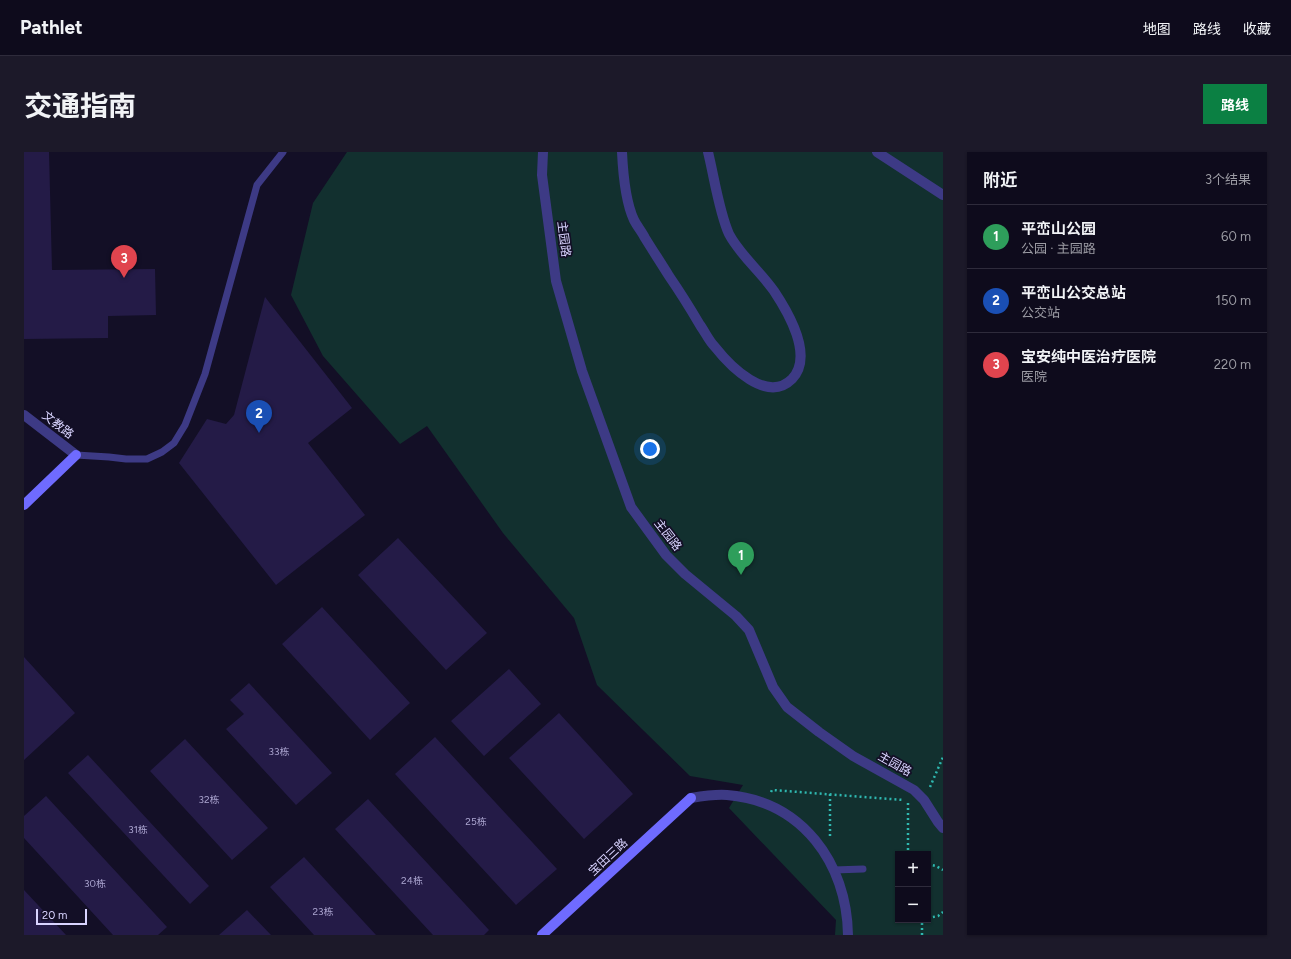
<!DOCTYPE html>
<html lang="zh">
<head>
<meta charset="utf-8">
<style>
  body { margin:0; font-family:Figtree,"Noto Sans SC",sans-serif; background:#1c1929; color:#f1f3f6 }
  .controls { position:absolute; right:12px; bottom:12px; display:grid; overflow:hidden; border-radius:0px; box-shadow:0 1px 3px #0004 }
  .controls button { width:36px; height:36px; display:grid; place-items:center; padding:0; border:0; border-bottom:1px solid #2e2b3b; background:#0e0b1c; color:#f1f3f6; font:20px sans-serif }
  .scale { position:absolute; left:12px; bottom:10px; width:51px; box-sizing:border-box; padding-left:4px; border:2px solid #d9d4ff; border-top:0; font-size:11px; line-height:14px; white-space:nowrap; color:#d9d4ff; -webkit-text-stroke:3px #130f26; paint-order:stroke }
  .you { position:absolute; left:626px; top:297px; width:14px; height:14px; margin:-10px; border:3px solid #fff; border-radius:50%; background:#1a73e8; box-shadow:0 0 0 6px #1a73e833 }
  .badge { display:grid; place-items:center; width:26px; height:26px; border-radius:50%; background:#0b8043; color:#fff; font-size:13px; font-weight:700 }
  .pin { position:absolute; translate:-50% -33px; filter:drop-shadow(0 1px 2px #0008) }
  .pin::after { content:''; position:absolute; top:21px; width:14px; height:12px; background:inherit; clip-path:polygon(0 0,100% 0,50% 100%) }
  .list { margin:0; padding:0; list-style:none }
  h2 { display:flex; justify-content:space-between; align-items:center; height:52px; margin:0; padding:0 16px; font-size:17px }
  h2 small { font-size:13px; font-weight:400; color:#9b9ba3 }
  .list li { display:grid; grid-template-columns:26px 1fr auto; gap:12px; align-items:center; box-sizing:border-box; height:64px; padding:0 16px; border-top:1px solid #2e2b3b }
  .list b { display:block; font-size:15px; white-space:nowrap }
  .list p { margin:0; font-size:13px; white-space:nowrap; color:#9b9ba3 }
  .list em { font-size:13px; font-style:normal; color:#9b9ba3 }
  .map { position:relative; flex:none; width:919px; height:783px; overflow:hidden; border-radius:0px }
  header { display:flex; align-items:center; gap:24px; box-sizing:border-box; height:56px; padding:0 20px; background:#0e0b1c; border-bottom:1px solid #2e2b3b }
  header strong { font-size:19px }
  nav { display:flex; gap:22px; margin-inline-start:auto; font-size:14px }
  .intro { display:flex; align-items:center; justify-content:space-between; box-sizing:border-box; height:96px; padding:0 24px }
  h1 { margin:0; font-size:28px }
  .button { padding:10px 18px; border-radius:0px; background:#0b8043; color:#fff; font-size:14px; font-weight:700 }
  main { display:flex; gap:24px; padding:0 24px }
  aside { flex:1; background:#0e0b1c; border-radius:0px; box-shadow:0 1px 3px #0004 }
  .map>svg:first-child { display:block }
  .green { fill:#12302f; fill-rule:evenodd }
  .building { fill:#241b47 }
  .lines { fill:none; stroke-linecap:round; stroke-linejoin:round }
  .path { stroke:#2fb8b0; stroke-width:2.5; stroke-dasharray:2 3; stroke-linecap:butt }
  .lane { stroke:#3d3a85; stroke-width:7 }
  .street { stroke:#3d3a85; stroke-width:10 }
  .secondary { stroke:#6f6bff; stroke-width:10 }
  .labels { text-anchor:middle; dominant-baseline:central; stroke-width:3.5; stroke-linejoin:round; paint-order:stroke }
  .number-label { font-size:10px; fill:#aca6d1 }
  .street-label { font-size:12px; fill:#d9d4ff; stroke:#130f26 }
</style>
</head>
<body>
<header>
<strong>Pathlet</strong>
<nav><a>地图</a><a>路线</a><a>收藏</a></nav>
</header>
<div class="intro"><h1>交通指南</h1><a class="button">路线</a></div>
<main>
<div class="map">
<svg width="919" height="783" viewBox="0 0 919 783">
  <rect width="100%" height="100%" fill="#130f26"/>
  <path class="green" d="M323,0h596v783h-108l1,-15 -107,-112 14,-23 -53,-9 -93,-91 -23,-67 -71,-85 -76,-107 -27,18 -77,-88 -32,-61 22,-92zM874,702h30v66h-30z"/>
  <path class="building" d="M0,0h25l3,118 103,-1 1,46 -48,1v22l-84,1z
    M241,145l87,111 -44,35 57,72 -89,70 -97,-122 28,-44 19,5 8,-9z
    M374,386l89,95 -41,37 -88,-95z
    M298,455l88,96 -40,37 -88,-96z
    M0,505l51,56 -51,47z
    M485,517l32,35 -57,52 -33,-35z
    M225,531l83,90 -36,32 -70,-76 18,-15 -14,-14z
    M535,561l74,81 -49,45 -75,-81z
    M411,585l122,132 -41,36 -121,-131z
    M161,587l83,89 -36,32 -82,-89z
    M64,603l121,131 -19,18 -122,-131z
    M22,644l121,131 -9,8h-45l-89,-97v-22z
    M344,647l121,131 -5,5h-51l-98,-106z
    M280,705l72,78h-62l-44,-48z
    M0,738l42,45h-42z
    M223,758l24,25h-52z"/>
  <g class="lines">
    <path class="path" d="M906,635l13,-30
      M747,640l1,-2 132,10
      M806,642v44
      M884,651v51
      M904,712l8,2 7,4
      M874,734v11
      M904,766l10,-2 5,-4
      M898,783v-15"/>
    <path class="lane" d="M52,303l33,2 17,2h21l15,-7 12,-9 11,-18 20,-51 52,-189 26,-33
      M810,718l29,-1"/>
    <path class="street" d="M519,0l-1,23 14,106 26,90 49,136 35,48 19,19 51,42 13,14 24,57 14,20 32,25 34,24 61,34 10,10 14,22 5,6
      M598,0c1,21 3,49 12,68 3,6 8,12 11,18 8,13 16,25 24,38 11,16 21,32 31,49 5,7 9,16 15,22 15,19 52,57 77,32 22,-23 -4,-67 -18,-88 -14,-20 -34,-36 -45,-57 -10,-22 -15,-58 -21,-82
      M853,0l66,43
      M0,263l52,40
      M667,646c12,-2 24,-4 36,-3 75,6 120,68 121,140"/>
    <path class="secondary" d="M0,353l52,-50
      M518,783l149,-137"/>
  </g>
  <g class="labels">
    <g class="number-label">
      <text x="255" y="599">33栋</text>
      <text x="185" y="647">32栋</text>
      <text x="452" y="669">25栋</text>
      <text x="114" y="677">31栋</text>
      <text x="388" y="728">24栋</text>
      <text x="71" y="731">30栋</text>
      <text x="299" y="759">23栋</text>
    </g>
    <g class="street-label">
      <text transform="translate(540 87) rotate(83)">主园路</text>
      <text transform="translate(34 273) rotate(38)">文教路</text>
      <text transform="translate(644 383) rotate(52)">主园路</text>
      <text transform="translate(871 612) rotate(29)">主园路</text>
      <text transform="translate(584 705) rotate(-43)">宝田三路</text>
    </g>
  </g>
</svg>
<div class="controls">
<button>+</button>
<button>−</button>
</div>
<div class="scale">20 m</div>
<div class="you"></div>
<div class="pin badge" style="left:717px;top:423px;background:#2e9e5b">1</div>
<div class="pin badge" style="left:235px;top:281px;background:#1a4fb4">2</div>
<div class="pin badge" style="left:100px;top:126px;background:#e0444e">3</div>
</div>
<aside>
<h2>附近<small>3个结果</small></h2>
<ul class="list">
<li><span class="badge" style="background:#2e9e5b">1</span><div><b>平峦山公园</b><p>公园 · 主园路</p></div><em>60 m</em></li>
<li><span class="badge" style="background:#1a4fb4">2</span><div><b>平峦山公交总站</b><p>公交站</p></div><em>150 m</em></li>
<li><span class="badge" style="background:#e0444e">3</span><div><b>宝安纯中医治疗医院</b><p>医院</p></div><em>220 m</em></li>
</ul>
</aside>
</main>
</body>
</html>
